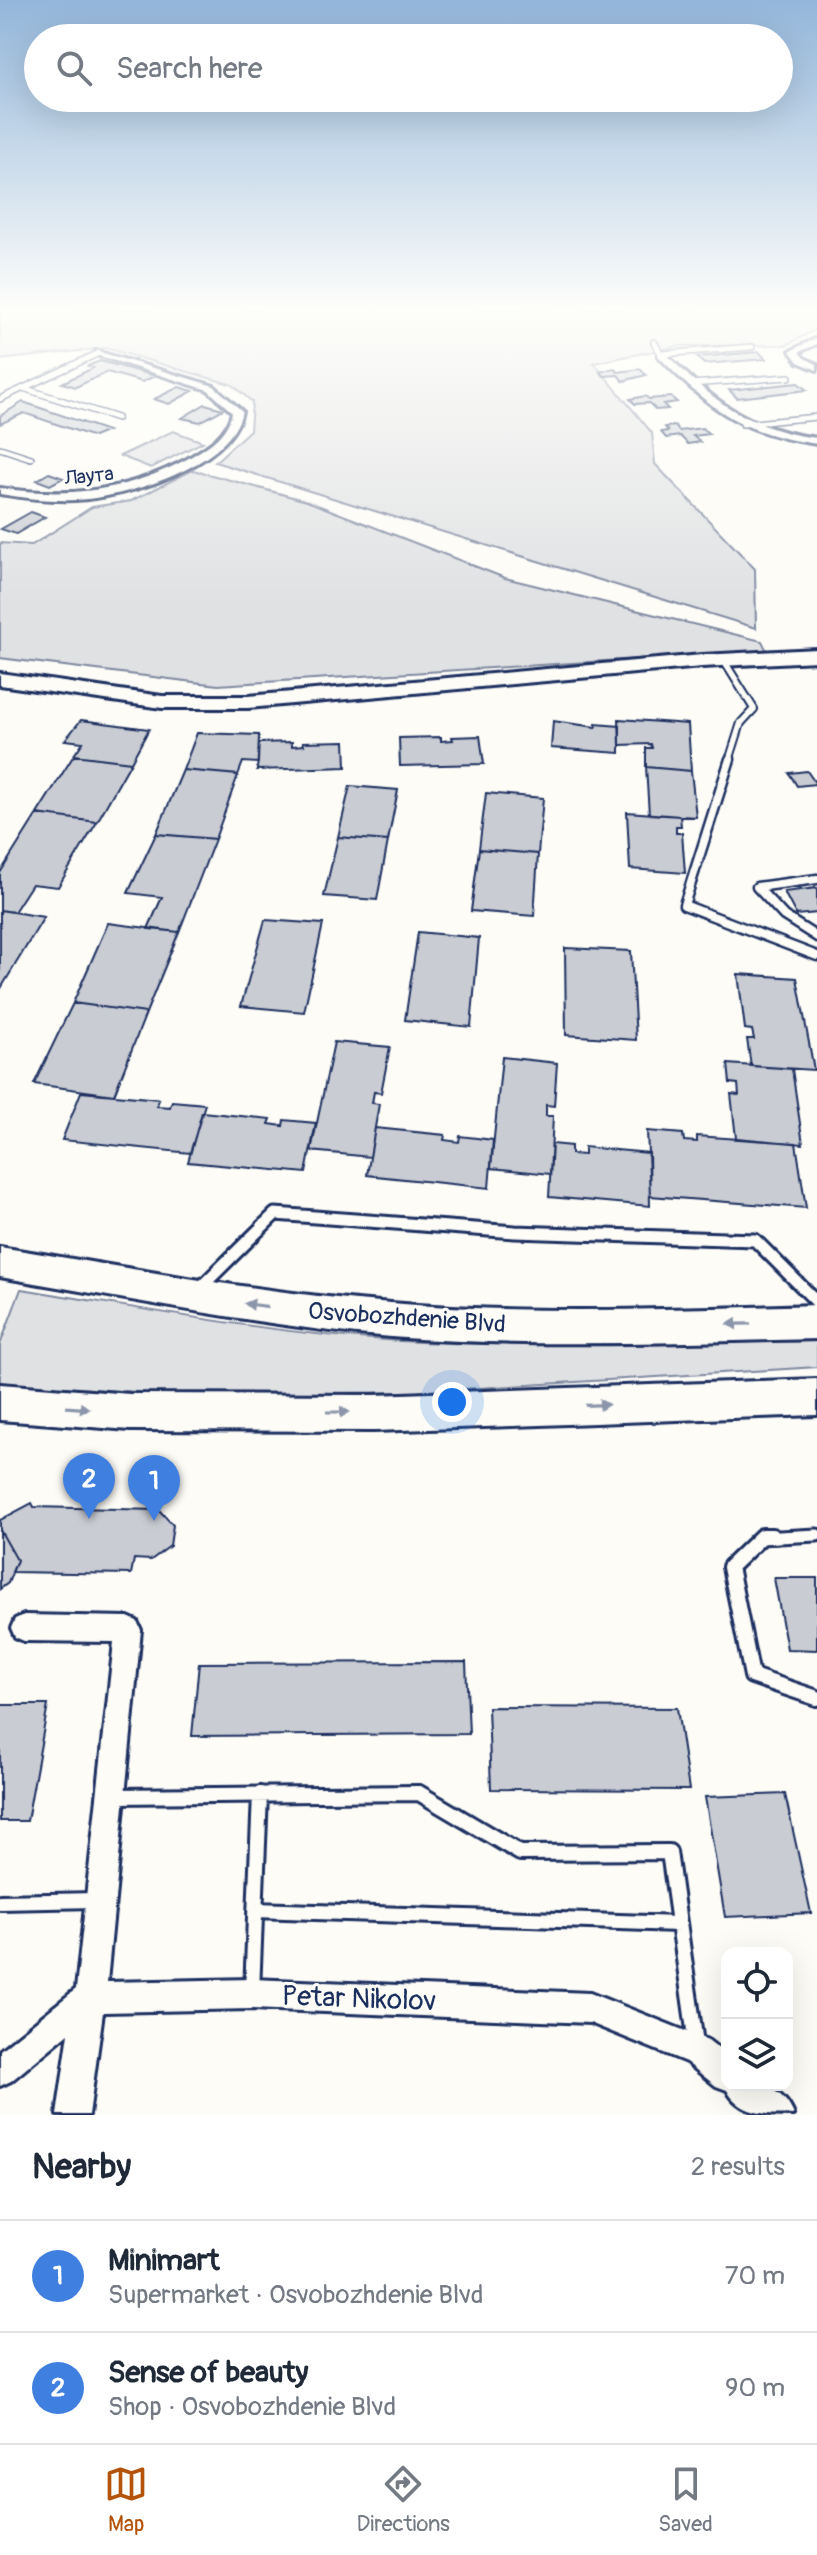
<!DOCTYPE html>
<html lang="en">
<head>
<meta charset="utf-8">
<style>
  body { margin:0; font-family:Pangolin,sans-serif; background:#f2f2f3; color:#1f2937 }
  .controls { position:absolute; right:24px; bottom:24px; display:grid; overflow:hidden; border-radius:16px; box-shadow:0 8px 32px #0002 }
  .controls button { width:72px; height:72px; display:grid; place-items:center; padding:0; border:0; border-bottom:2px solid #e0e1e3; background:#fff; color:#1f2937; font:40px sans-serif }
  .you { position:absolute; left:452px; top:1402px; width:28px; height:28px; margin:-20px; border:6px solid #fff; border-radius:50%; background:#1a73e8; box-shadow:0 0 0 12px #1a73e833 }
  .badge { display:grid; place-items:center; width:52px; height:52px; border-radius:50%; background:#b45309; color:#fff; font-size:26px; font-weight:700 }
  .pin { position:absolute; translate:-50% -66px; filter:drop-shadow(0 2px 4px #0008) }
  .pin::after { content:''; position:absolute; top:42px; width:28px; height:24px; background:inherit; clip-path:polygon(0 0,100% 0,50% 100%) }
  .list { margin:0; padding:0; list-style:none }
  h2 { display:flex; justify-content:space-between; align-items:center; height:104px; margin:0; padding:0 32px; font-size:34px }
  h2 small { font-size:26px; font-weight:400; color:#747a83 }
  .list li { display:grid; grid-template-columns:52px 1fr auto; gap:24px; align-items:center; box-sizing:border-box; height:112px; padding:0 32px; border-top:2px solid #e0e1e3 }
  .list b { display:block; font-size:30px; white-space:nowrap }
  .list p { margin:0; font-size:26px; white-space:nowrap; color:#747a83 }
  .list em { font-size:26px; font-style:normal; color:#747a83 }
  .icon { flex:none; width:44px; height:44px; fill:none; stroke:currentColor; stroke-width:2; stroke-linecap:round; stroke-linejoin:round }
  .map { position:relative; flex:none; width:817px; height:2115px; overflow:hidden }
  .search { position:absolute; background:#fff; box-shadow:0 8px 32px #0002; left:24px; right:24px; top:24px; height:88px; display:flex; align-items:center; gap:20px; box-sizing:border-box; padding:0 28px; border-radius:44px; color:#747a83; font-size:30px }
  .sheet { height:328px; background:#fff }
  nav { display:flex; justify-content:space-around; align-items:center; box-sizing:border-box; height:112px; border-top:2px solid #e0e1e3; background:#fff; font-size:22px; color:#747a83 }
  nav a { display:grid; justify-items:center; gap:4px }
  nav .on { color:#b45309 }
  .map>svg:first-child { display:block }
  .green { fill:#e0e1e3; stroke:#7e88a0; stroke-width:2 }
  .building { fill:#c9ccd3; stroke:#1b2f5e; stroke-width:2 }
  .lines { fill:none; stroke-linecap:round; stroke-linejoin:round }
  .lane-far4-casing { stroke:#1b2f5e; stroke-width:8 }
  .lane-far3-casing { stroke:#1b2f5e; stroke-width:10 }
  .lane-far2-casing { stroke:#1b2f5e; stroke-width:13 }
  .lane-far1-casing { stroke:#1b2f5e; stroke-width:17 }
  .lane-casing { stroke:#1b2f5e; stroke-width:20 }
  .street-casing { stroke:#1b2f5e; stroke-width:6 }
  .secondary-casing { stroke:#1b2f5e; stroke-width:6 }
  .primary-casing { stroke:#1b2f5e; stroke-width:6 }
  .lane-far4 { stroke:#fdfcf7; stroke-width:5 }
  .lane-far3 { stroke:#fdfcf7; stroke-width:6 }
  .lane-far2 { stroke:#fdfcf7; stroke-width:8 }
  .lane-far1 { stroke:#fdfcf7; stroke-width:11 }
  .lane { stroke:#fdfcf7; stroke-width:14 }
  .street { fill:#fdfcf7; fill-rule:evenodd }
  .secondary { fill:#fdfcf7; fill-rule:evenodd }
  .primary { fill:#fdfcf7; fill-rule:evenodd }
  .oneway { fill:#8c96aa }
  .labels { text-anchor:middle; dominant-baseline:central; stroke-width:6; stroke-linejoin:round; paint-order:stroke }
  .far-street-label { font-size:20px; fill:#1b2f5e; stroke:#fdfcf7 }
  .street-label { font-size:24px; fill:#1b2f5e; stroke:#fdfcf7 }
  .near-street-label { font-size:28px; fill:#1b2f5e; stroke:#fdfcf7 }
</style>
</head>
<body>
<div class="map">
<svg width="817" height="2115" viewBox="0 0 817 2115">
  <rect width="100%" height="100%" fill="#fdfcf7"/>
  <filter id="ink" filterUnits="userSpaceOnUse"><feTurbulence type="fractalNoise" baseFrequency=".0125" numOctaves="2"/><feDisplacementMap in="SourceGraphic" scale="16" xChannelSelector="R" yChannelSelector="G"/><feConvolveMatrix kernelMatrix="1 2 1 2 8 2 1 2 1" color-interpolation-filters="sRGB"/></filter>
  <g filter="url(#ink)">
    <path class="green" d="M0,309h817v20l-30,16 -108,1 -85,17 58,70 3,31 100,105 1,59 -541,-166 35,-32 2,-28 -19,-17 -127,-37 -106,12z
      M173,431l30,11 -52,26 -31,-12z
      M193,470l114,31 198,77 257,63 5,10 -549,34 -218,-27v-115l32,2 60,-38 39,-6z
      M21,1289c125,20 252,45 378,52 139,7 279,2 418,0v26l-404,25 -228,3 -185,-12v-38z"/>
    <path class="building" d="M759,352l7,7 -62,5 -7,-7z
      M100,361l55,15 -13,6 -35,-10 -31,15 -14,-4 31,-15 -5,-2z
      M614,368l4,4 22,-3 6,6 -23,6 -5,-6 -14,1 -4,-4z
      M798,383l9,7 -70,8 -8,-8z
      M179,387l14,4 -24,13 -15,-5z
      M645,396l4,3 22,-2 6,5 -14,2 5,5 -12,1 -7,-7 -14,1 -5,-5z
      M23,402l85,29 -14,6 -70,-24 -24,11v-8z
      M205,404l18,5 -23,13 -18,-4z
      M675,426l4,5 23,-3 7,6 -16,2 7,6 -12,2 -8,-8 -14,2 -5,-6 7,-1 -3,-4z
      M49,473l14,5 -13,7 -13,-5z
      M31,512l14,5 -29,17 -15,-5z
      M619,719l69,5 3,47 -45,-4v-19h6l-1,-4 -31,1z
      M81,720l68,9 -18,33 -57,-7 9,-13 -18,-2z
      M553,721l43,6v-3l24,2v27l-69,-5z
      M197,733l62,2 -1,28 -15,-1 -5,13 -55,-5z
      M480,736l4,28 -84,2 -1,-28 42,-1v4l12,-1 -1,-3z
      M345,741l1,26 -89,3 2,-27 33,-1v4l12,-1 -1,-3z
      M74,755l57,7 -34,60 -60,-8z
      M646,767l45,4 5,46 -47,-3z
      M183,770l55,5 -23,64 -59,-5z
      M807,771l9,13 -19,2 -8,-13z
      M350,786l48,4 -10,51 -50,-4z
      M486,793l57,5 -5,56 -59,-5z
      M627,812l53,4 1,10h-5v7h6l3,40 -55,-4z
      M37,814l60,8 -39,65 -26,-3 -18,28 -14,-2v-37z
      M156,834l59,5 -36,93 -31,-3 14,-32 -34,-4z
      M338,837l50,4 -11,59 -53,-4z
      M479,849l59,5 -4,62 -63,-5z
      M817,888v25l-21,2 -12,-23z
      M0,910l44,7 -44,73z
      M265,920l58,4 -19,88 -63,-6z
      M108,923l71,9 -33,81 -73,-10z
      M418,932l61,6 -8,89 -66,-7z
      M565,948l66,3 5,89 -70,-5z
      M738,974l59,4 17,92 -63,-4 -4,-27h7l-2,-9 -7,-1z
      M73,1003l73,10 -32,82 -80,-11z
      M334,1042l56,5 -9,46 -7,-1 -2,11 7,1 -9,53 -59,-6z
      M502,1057l55,6 -3,43 -8,-1v11h7l-3,58 -59,-6z
      M728,1064l64,5 11,75 -67,-6 -5,-44 8,1 -1,-11 -8,-1z
      M81,1092l78,7 -2,7 13,1 2,-6 33,3 -15,49 -128,-13z
      M202,1112l69,7 -2,5 14,2 1,-6 32,3 -10,50 -118,-11z
      M375,1128l70,7 -1,5 15,2 1,-6 33,4 -4,48 -122,-13z
      M647,1131l36,3 1,7 13,1v-6l99,7 10,65 -156,-12z
      M552,1144l19,2v8l13,1v-8l65,6 1,53 -101,-9z
      M32,1503l2,4 125,3 14,15 -3,21 -19,14 -17,-1 -3,15 -119,-2 5,-12 -17,-30v-10z
      M0,1530l17,30 -9,23 -8,6z
      M774,1578h43v72l-30,-1z
      M466,1662l3,72 -277,2 7,-73z
      M0,1705h48l-21,116h-27z
      M488,1707l189,1 12,82 -198,-1z
      M785,1794l26,119 -86,4 -20,-120z"/>
    <g class="lines">
      <g class="lane-far4-casing">
        <path id="lane-far4" d="M654,342l7,12 91,-7
          M690,384l99,-7
          M23,388l94,30
          M0,399l99,-46
          M743,424l74,-7
          M0,448l31,10"/>
      </g>
      <g class="lane-far3-casing">
        <path id="lane-far3" d="M724,661l30,48 -13,14 -12,38"/>
      </g>
      <g class="lane-far2-casing">
        <path id="lane-far2" d="M730,759l-46,146 133,51
          M817,879l-60,8 27,29 33,21"/>
      </g>
      <g class="lane-far1-casing">
        <path id="lane-far1" d="M201,1287l74,-73 240,18 240,8 62,62
          M760,1538l57,-3"/>
      </g>
      <g class="lane-casing">
        <path id="lane" d="M772,1536h-10l-32,31 22,109 65,22
          M115,1796l304,-3 101,60 149,-1 27,192
          M0,1902l97,-2
          M255,1910l424,14
          M252,1991l8,-197"/>
      </g>
      <g class="street-casing">
        <path id="street" d="M817,338v6l-18,8 5,6 13,6v6l-19,-8 -8,-11z
          M96,351l118,35 28,25c-11,56 -118,87 -167,89 -26,1 -50,-2 -75,-6v-6c67,10 126,4 187,-29 20,-12 40,-23 45,-47l-24,-22 -112,-35z
          M658,352h6c48,48 83,77 153,86v6c-76,-10 -107,-35 -159,-88z
          M24,1615l104,2 9,4 4,9 -34,352 145,-3 338,14 118,47 19,15v30c30,0 54,-2 67,30 -26,0 -54,0 -67,-25l-11,-4 -30,-24 -96,-39 -338,-14 -149,3 -14,103h-32l12,-82 -58,48 -11,5v-36l76,-61 38,-347 -90,-1 -9,-4 -4,-9 4,-9z"/>
      </g>
      <g class="secondary-casing">
        <path id="secondary" d="M817,649v12l-115,6 -454,41h-86l-162,-23v-12l162,23h86l454,-41z"/>
      </g>
      <g class="primary-casing">
        <path id="primary" d="M0,1247c130,21 260,46 391,56 142,12 284,6 426,2v34c-142,3 -284,9 -426,-2 -131,-11 -261,-38 -391,-60z
          M817,1379v36l-443,16 -244,-1 -130,-10v-36l130,10 244,1z"/>
      </g>
      <use href="#lane-far4" class="lane-far4"/>
      <use href="#lane-far3" class="lane-far3"/>
      <use href="#lane-far2" class="lane-far2"/>
      <use href="#lane-far1" class="lane-far1"/>
      <use href="#lane" class="lane"/>
      <use href="#street" class="street"/>
      <use href="#secondary" class="secondary"/>
      <use href="#primary" class="primary"/>
    </g>
    <defs><path id="oneway-solid" d="M-6-.8H1V-3.2L6.5 0L1 3.2V.8H-6Z" transform="scale(2)"/></defs>
    <g class="oneway">
      <use href="#oneway-solid" transform="translate(256 1305) rotate(-172)"/>
      <use href="#oneway-solid" transform="translate(739 1324) rotate(179)"/>
      <use href="#oneway-solid" transform="translate(597 1405) rotate(-2)"/>
      <use href="#oneway-solid" transform="translate(78 1408) rotate(4)"/>
      <use href="#oneway-solid" transform="translate(338 1412)"/>
    </g>
  </g>
  <linearGradient id="sky" x2="0" y2="1"><stop stop-color="#93b6da"/><stop offset="0.51" stop-color="#fefefb"/><stop offset="1" stop-color="#fefefb" stop-opacity="0"/></linearGradient>
  <rect width="817" height="605" fill="url(#sky)"/>
  <g class="labels">
    <g class="far-street-label">
      <text transform="translate(89 476) rotate(-6)">Лаута</text>
    </g>
    <g class="street-label">
      <text transform="translate(407 1318) rotate(4)">Osvobozhdenie Blvd</text>
    </g>
    <g class="near-street-label">
      <text transform="translate(359 1999) rotate(2)">Petar Nikolov</text>
    </g>
  </g>
</svg>
<div class="controls">
<button><svg class="icon" aria-label="locate" viewBox="0 0 24 24"><circle cx="12" cy="12" r="6"/><path d="M12 2v4M12 18v4M2 12h4M18 12h4"/></svg></button>
<button><svg class="icon" aria-label="layers" viewBox="0 0 24 24"><path d="M12 4l9 5-9 5-9-5zM3 14l9 5 9-5"/></svg></button>
</div>
<div class="you"></div>
<div class="pin badge" style="left:154px;top:1521px;background:#3f7fe0">1</div>
<div class="pin badge" style="left:89px;top:1519px;background:#3f7fe0">2</div>
<div class="search"><svg class="icon" aria-label="search" viewBox="0 0 24 24"><circle cx="10" cy="10" r="6"/><path d="M15 15l6 6"/></svg>Search here</div>
</div>
<section class="sheet">
<h2>Nearby<small>2 results</small></h2>
<ul class="list">
<li><span class="badge" style="background:#3f7fe0">1</span><div><b>Minimart</b><p>Supermarket · Osvobozhdenie Blvd</p></div><em>70 m</em></li>
<li><span class="badge" style="background:#3f7fe0">2</span><div><b>Sense of beauty</b><p>Shop · Osvobozhdenie Blvd</p></div><em>90 m</em></li>
</ul>
</section>
<nav>
<a class="on"><svg class="icon" aria-label="map" viewBox="0 0 24 24"><path d="M3 6l6-2 6 2 6-2v14l-6 2-6-2-6 2zM9 4v14M15 6v14"/></svg>Map</a>
<a><svg class="icon" aria-label="directions" viewBox="0 0 24 24"><path d="M12 3l9 9-9 9-9-9zM9 14v-3h6M13 9l2 2-2 2"/></svg>Directions</a>
<a><svg class="icon" aria-label="saved" viewBox="0 0 24 24"><path d="M7 4h10v16l-5-4-5 4z"/></svg>Saved</a>
</nav>
</body>
</html>
